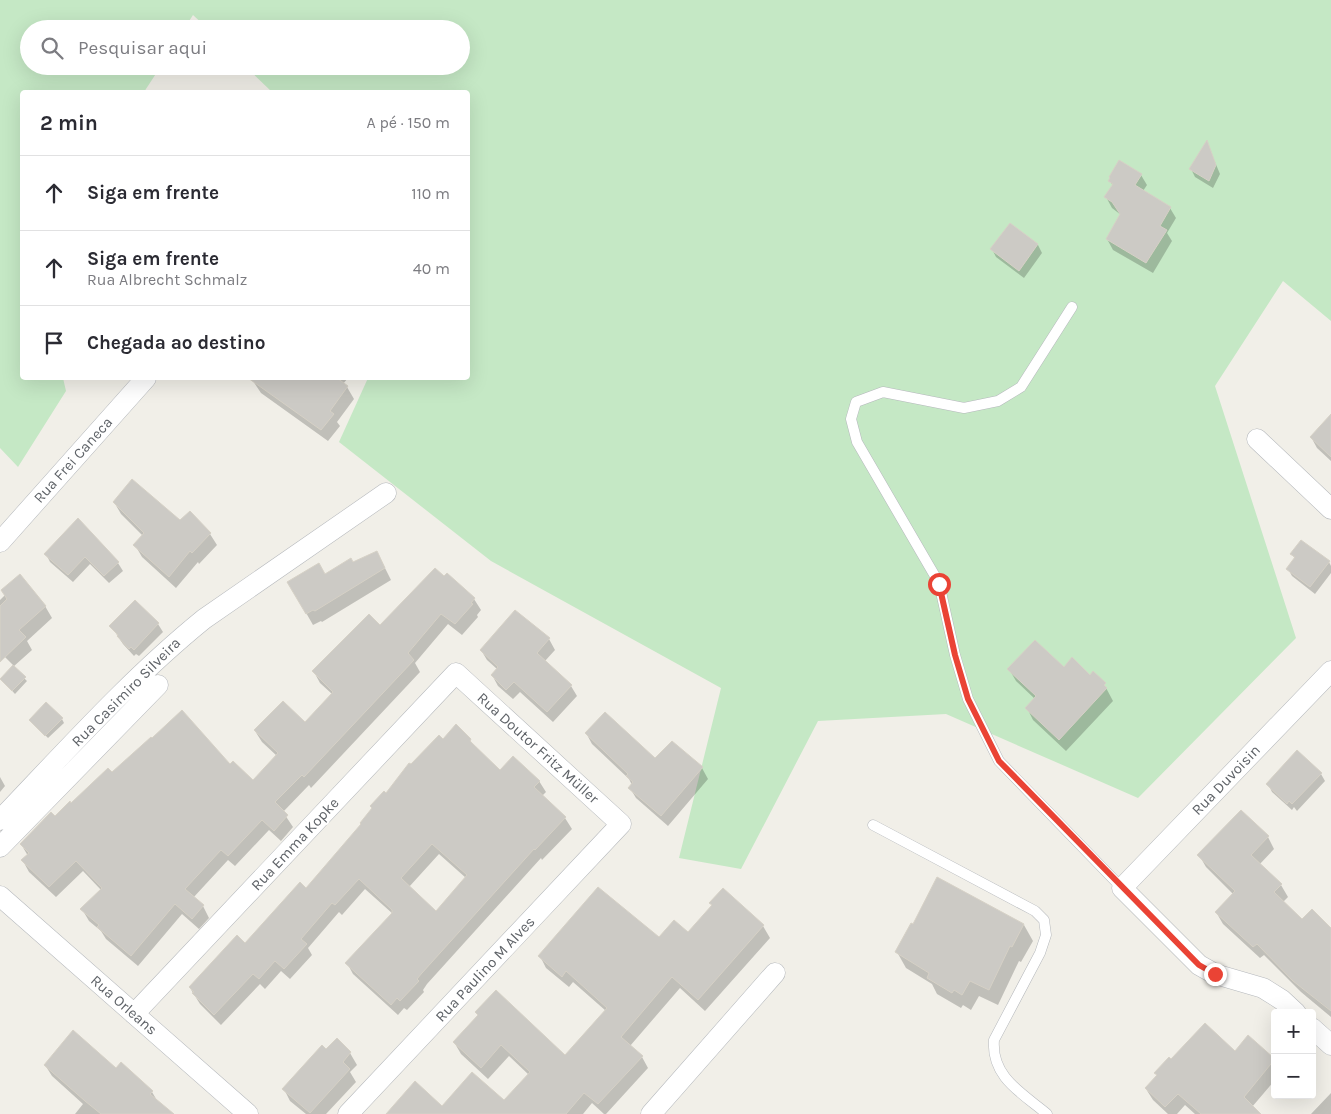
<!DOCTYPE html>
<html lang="pt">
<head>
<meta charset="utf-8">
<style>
  body { margin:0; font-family:Karla,sans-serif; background:#f2f2f3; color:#2b2b33 }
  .controls { position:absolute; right:15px; bottom:15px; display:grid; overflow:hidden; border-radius:5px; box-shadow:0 5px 20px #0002 }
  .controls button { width:45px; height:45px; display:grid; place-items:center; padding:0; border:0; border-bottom:1px solid #e1e1e2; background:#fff; color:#2b2b33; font:25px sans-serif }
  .stop { position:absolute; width:15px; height:15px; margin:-11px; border:4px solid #ea4335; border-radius:50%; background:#fff }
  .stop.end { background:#ea4335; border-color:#fff; box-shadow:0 1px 5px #0008 }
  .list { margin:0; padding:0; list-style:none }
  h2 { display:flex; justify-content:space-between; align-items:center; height:65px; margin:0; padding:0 20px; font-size:21px }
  h2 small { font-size:16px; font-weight:400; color:#7c7c81 }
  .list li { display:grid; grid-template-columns:32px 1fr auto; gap:15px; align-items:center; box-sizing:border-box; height:75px; padding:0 20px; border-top:1px solid #e1e1e2 }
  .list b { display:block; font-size:19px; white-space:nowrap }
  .list p { margin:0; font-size:16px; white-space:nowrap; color:#7c7c81 }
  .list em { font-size:16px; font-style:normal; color:#7c7c81 }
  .icon { flex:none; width:28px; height:28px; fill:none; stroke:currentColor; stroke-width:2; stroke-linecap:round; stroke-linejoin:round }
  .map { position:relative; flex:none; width:1331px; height:1114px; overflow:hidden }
  .search { position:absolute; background:#fff; box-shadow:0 5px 20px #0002; left:20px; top:20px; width:450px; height:55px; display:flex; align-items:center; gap:12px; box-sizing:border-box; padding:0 18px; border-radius:28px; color:#7c7c81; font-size:19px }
  .panel { position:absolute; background:#fff; box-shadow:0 5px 20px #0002; left:20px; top:90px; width:450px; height:290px; border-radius:5px }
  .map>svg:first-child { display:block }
  .green { fill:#c5e8c5 }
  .shadow { fill:#0003; fill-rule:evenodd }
  .building { fill:#cccac5; stroke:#d6d1c6; fill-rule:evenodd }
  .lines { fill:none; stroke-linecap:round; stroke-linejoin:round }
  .service-casing { stroke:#b5b8bc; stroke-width:11 }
  .minor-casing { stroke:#b5b8bc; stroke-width:21 }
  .service { stroke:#fff; stroke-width:10 }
  .minor { stroke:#fff; stroke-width:20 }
  .route { stroke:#ea4335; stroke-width:6 }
  .labels { text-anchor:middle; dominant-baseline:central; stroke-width:4; stroke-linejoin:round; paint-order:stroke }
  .street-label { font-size:15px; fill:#5f6368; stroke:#fff }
</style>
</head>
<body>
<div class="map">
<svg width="1331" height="1114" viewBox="0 0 1331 1114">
  <rect width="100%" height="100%" fill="#f1efe8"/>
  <path class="green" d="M0,0h1331v321l-48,-40 -68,105 81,252 -158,160 -192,-84 -128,7 -77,148 -62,-11 42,-170 -230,-127 -152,-119 29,-64h100v-286h-196l-27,-26h216v-37h-253l-15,-14 -9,14h-155v37h132l-17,26h-122v286h41l3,13 -48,76 -18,-19z"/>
  <path class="shadow" d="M1207,143l13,31 -7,14 -18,-11 -4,-8z
    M1141,175l6,10 -4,6 27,17 6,10 -9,15 5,8 -19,32 -40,-23 -6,-11 14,-24 -9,-7 -6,-11 7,-11 -3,-5z
    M1010,225l28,20 4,8 -18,25 -28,-21 -4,-8z
    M251,378h97l-5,6 4,3 7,12 -17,23 3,4 -12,15 -67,-48z
    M1331,416v45l-14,-13 -6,-11z
    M114,502l66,19 30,13 7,11 -18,19 -1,-2 -22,26 -34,-31 -7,-12 8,-9 -22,-22z
    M78,520l40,43 5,8 -14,12 -19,-19 -17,18 -23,-20 -4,-8z
    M377,552l14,28 -69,42 -1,-1 -8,4 -24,-42 36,-8z
    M1292,554l37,8 2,4v7l-16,21 -23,-18 -4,-7 7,-10z
    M447,574l27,25 7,11 -4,5 1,2 -16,18 -14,-11 -33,39 5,9 -109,116 -2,-3 -26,27 10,15 -12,14 -12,-11 -34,36 -7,-6 -35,38 10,8 6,12 -10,11 -17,-15 -44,52 -32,-27 -5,-8 -12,-10 -7,-12 19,-19 -18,-19 -27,26 -27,-25 -6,-11 5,-5 -7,-12 91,-71 118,-7 23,16 24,-26 -15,-14 -7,-11 51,-7 26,-30 -12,-11 -6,-11 66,-45z
    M5,595l40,11 7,12 -25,23 5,9 -19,17 14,14 -12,13 -13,-14 12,-14 -14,-14v-52z
    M135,602l23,22 5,8 -24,24 -3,-2 -2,2 -11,-12 -12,-18z
    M549,639l6,11 -10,11 26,25 6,10 -24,26 -33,-30 -7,7 -15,-13 -6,-11 5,-6 -10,-9 -6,-10z
    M1064,668l26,8 14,8 9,17 -47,50 -33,-31 -6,-12 8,-9 -19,-18 -7,-12z
    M62,719l2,4 -16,15 -18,-18z
    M586,733l69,27 47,8 6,11 -40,47 -32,-28 -6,-10 2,-3 -3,-6 -37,-35z
    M470,740l5,8 25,24 39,9 7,11 -4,4 23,22 7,11 -30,31 -1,-2 -114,126 -4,6 1,2 -17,18 -3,-2 -6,7 -45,-41 -6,-11 46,-49 -28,-25 -23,26 -3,-3 -31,36 4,7 -22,24 -9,-8 -16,18 -5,-5 -39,41 -21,-21 -10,-16 55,-43 61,-55 105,-124 32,-25zM439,854l27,24 -30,35 -27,-26z
    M1321,774l4,7 -28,30 -3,-4 -2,3 -20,-18 -4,-8z
    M0,777l5,9 -5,6z
    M1268,837l6,12 -15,16 22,20 7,12 -5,5 19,19 29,8v88l-30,-25 -37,-37 -4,3 -37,-34 -7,-12 17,-18 -27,-27 -7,-12z
    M723,890l40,36 7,12 -65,73 -25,-23 -50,58 12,11 6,11 -42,46h-2l-12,-11 -9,11h-196l117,-12 25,-27 -20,-19 -21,23 -27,-25 -7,-12 24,-26 -2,-4 89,45 41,-46 -33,-29 -4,5 -23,-19 -6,-12 148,-22 25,-28 -2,-3z
    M1024,925l9,16 -12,21 -2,-1 -21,44 -19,-9 -8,14 -8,-5 -2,3 -24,-14 -5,-10 -26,-16 -9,-16 16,-26z
    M1249,1037l26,24v19l-23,27 7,7h-64l-10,-9 -8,9h-9l-15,-14 -7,-11 25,-28 64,-8z
    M326,1051l24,2 7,12 -7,7 6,10 -30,32h-20l-16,-13 -6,-12z
    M45,1065l71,5 36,22 6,10 14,12h-97l8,-10 -31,-28z
    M1331,1093v21h-20z"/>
  <path class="building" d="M1207,140l9,25 -7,16 -20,-12z
    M1119,160l23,14 -7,11 36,22 -11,19 7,4 -21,33 -40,-24 14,-25 -8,-12 -8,-5 9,-13 -5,-3 2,-3 -1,-1z
    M1010,223l28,21 -19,27 -29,-22z
    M248,378h89l11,8 -18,25 4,3 -13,16z
    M1331,414v43l-21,-20z
    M132,479l48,41 10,-9 21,22 -19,20 -2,-2 -21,26 -36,-32 11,-12 -31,-31z
    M78,518l41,44 -15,14 -19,-19 -17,18 -24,-21z
    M1301,540l29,21 -20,26 -24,-18 9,-12 -5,-3z
    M377,551l8,17 -70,43 -2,-1 -7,4 -19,-32 32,-19 6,11 26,-16 2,4z
    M435,568l9,8 3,-3 28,25 -4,5 2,1 -18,20 -14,-10 -33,39 6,7 -110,117 -2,-2 -27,27 13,13 -14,16 -12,-11 -34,36 -7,-6 -36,39 19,16 -12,14 -17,-15 -44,52 -34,-29 2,-2 -19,-16 22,-21 -26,-27 -27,26 -28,-27 8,-7 -9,-9 31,-32 4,4 15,-15 1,2 37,-35 4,4 39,-35 1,1 30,-28 48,54 3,-3 20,19 25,-27 -24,-23 29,-29 22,21 28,-30 -21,-21 57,-57 11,11z
    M20,574l26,32 -27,24 7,7 -26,25v-56l7,-7 -6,-9z
    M135,600l24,23 -25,27 -3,-3 -2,2 -12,-13 1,-1 -9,-9z
    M515,610l35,28 -13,15 35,32 -25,27 -33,-30 -8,8 -15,-15 7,-8 -18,-17z
    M1035,640l29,27 8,-10 18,18 3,-4 13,12 -2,2 3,3 -48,52 -34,-32 11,-12 -29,-27z
    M13,665l13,12 -14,14 -12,-12z
    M46,702l17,16 -18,18 -16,-16z
    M605,712l50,46 17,-17 31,26 -42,49 -33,-28 5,-6 -7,-6 2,-2 -43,-41z
    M456,724l15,15 -1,2 30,29 13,-14 27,25 -6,6 32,30 -31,33 -1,-1 -112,124 -5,6 2,2 -19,20 -3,-3 -6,7 -46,-42 47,-50v-3l-33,-31 -24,26 -3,-2 -31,36 6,5 -23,25 -9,-8 -16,18 -6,-5 -39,41 -22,-22 2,-1 -5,-5 48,-52 8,8 55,-61 6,6 55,-64 -1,-1 12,-15 -2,-2 14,-15 2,2 23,-30 2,1 28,-29 4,4zM432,844l35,31 -31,36 -35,-33z
    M1297,750l25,23 -30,31 -3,-3 -2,3 -21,-20z
    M1241,810l28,26 -18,19 31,29 -8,8 28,27 10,-10 19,19v83l-38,-30 -36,-37 -4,3 -38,-35 20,-21 -38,-36z
    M937,877l87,47 -12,23 -2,-1 -21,44 -19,-9 -8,14 -8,-5 -2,3 -25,-15 2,-5 -34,-21 16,-29 2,1z
    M598,887l61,50 15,-17 14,12 24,-27 -3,-2 14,-15 41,37 -66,75 -26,-23 -51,60 22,19 -45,48 -14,-11 -18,21h-180l29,-33 27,25 30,-34 32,28 26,-28 -29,-27 -20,23 -28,-26 25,-27 -3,-3 21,-22 69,65 42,-47 -41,-37 -4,6 -24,-21z
    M1205,1023l30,28 13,-16 27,24 -31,38 17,17h-60l-23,-20 -13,13 -20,-19 12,-13 -3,-2 15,-16 2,2z
    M73,1030l43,38 5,-6 32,29 -3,3 24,20h-73l-16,-13 -41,-36z
    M337,1038l14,14 -8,10 7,7 -40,44 -28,-24 40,-44 4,4z"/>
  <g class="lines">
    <g class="service-casing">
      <path id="service" d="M1072,307l-51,80 -23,14 -34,7 -81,-16 -27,10 -5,17 6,23 82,141 16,72 13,44 31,62 123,127
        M873,825l162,86 9,9 2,15 -6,18 -46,87c-3,37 28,53 53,74"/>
    </g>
    <g class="minor-casing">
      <path id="minor" d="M1257,439l74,70
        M0,542l146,-164
        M0,820c66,-69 130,-141 204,-201l182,-126
        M0,847l158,-162
        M0,896l248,218
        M1296,1013l-14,-13 -19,-12 -48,-14 -16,-9 -77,-77 209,-217
        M134,1014l322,-341 165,151 -273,290
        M1312,1028l19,17
        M651,1114l124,-141"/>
    </g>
    <use href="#service" class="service"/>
    <use href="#minor" class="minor"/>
  </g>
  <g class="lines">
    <path class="route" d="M939,584l16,71 13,44 31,62 200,204 16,9"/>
  </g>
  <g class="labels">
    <g class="street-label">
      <text transform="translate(73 460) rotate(-48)">Rua Frei Caneca</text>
      <text transform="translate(126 692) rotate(-45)">Rua Casimiro Silveira</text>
      <text transform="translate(538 748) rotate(42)">Rua Doutor Fritz Müller</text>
      <text transform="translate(1226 780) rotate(-46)">Rua Duvoisin</text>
      <text transform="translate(295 844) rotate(-47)">Rua Emma Kopke</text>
      <text transform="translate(485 969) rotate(-47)">Rua Paulino M Alves</text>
      <text transform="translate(124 1005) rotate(41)">Rua Orleans</text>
    </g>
  </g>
</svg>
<div class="controls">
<button>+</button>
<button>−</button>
</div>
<div class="stop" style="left:939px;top:584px"></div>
<div class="stop end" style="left:1215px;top:974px"></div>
<div class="search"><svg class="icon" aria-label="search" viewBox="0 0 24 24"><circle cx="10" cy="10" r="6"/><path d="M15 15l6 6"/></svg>Pesquisar aqui</div>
<section class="panel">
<h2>2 min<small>A pé · 150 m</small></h2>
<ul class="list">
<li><svg class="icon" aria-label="ahead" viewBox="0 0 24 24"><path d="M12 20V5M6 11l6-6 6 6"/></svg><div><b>Siga em frente</b></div><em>110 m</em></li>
<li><svg class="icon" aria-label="ahead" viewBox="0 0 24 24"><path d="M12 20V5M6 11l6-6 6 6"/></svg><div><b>Siga em frente</b><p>Rua Albrecht Schmalz</p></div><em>40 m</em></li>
<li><svg class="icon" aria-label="arrive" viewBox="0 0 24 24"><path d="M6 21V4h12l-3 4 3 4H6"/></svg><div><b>Chegada ao destino</b></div></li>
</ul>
</section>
</div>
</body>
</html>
